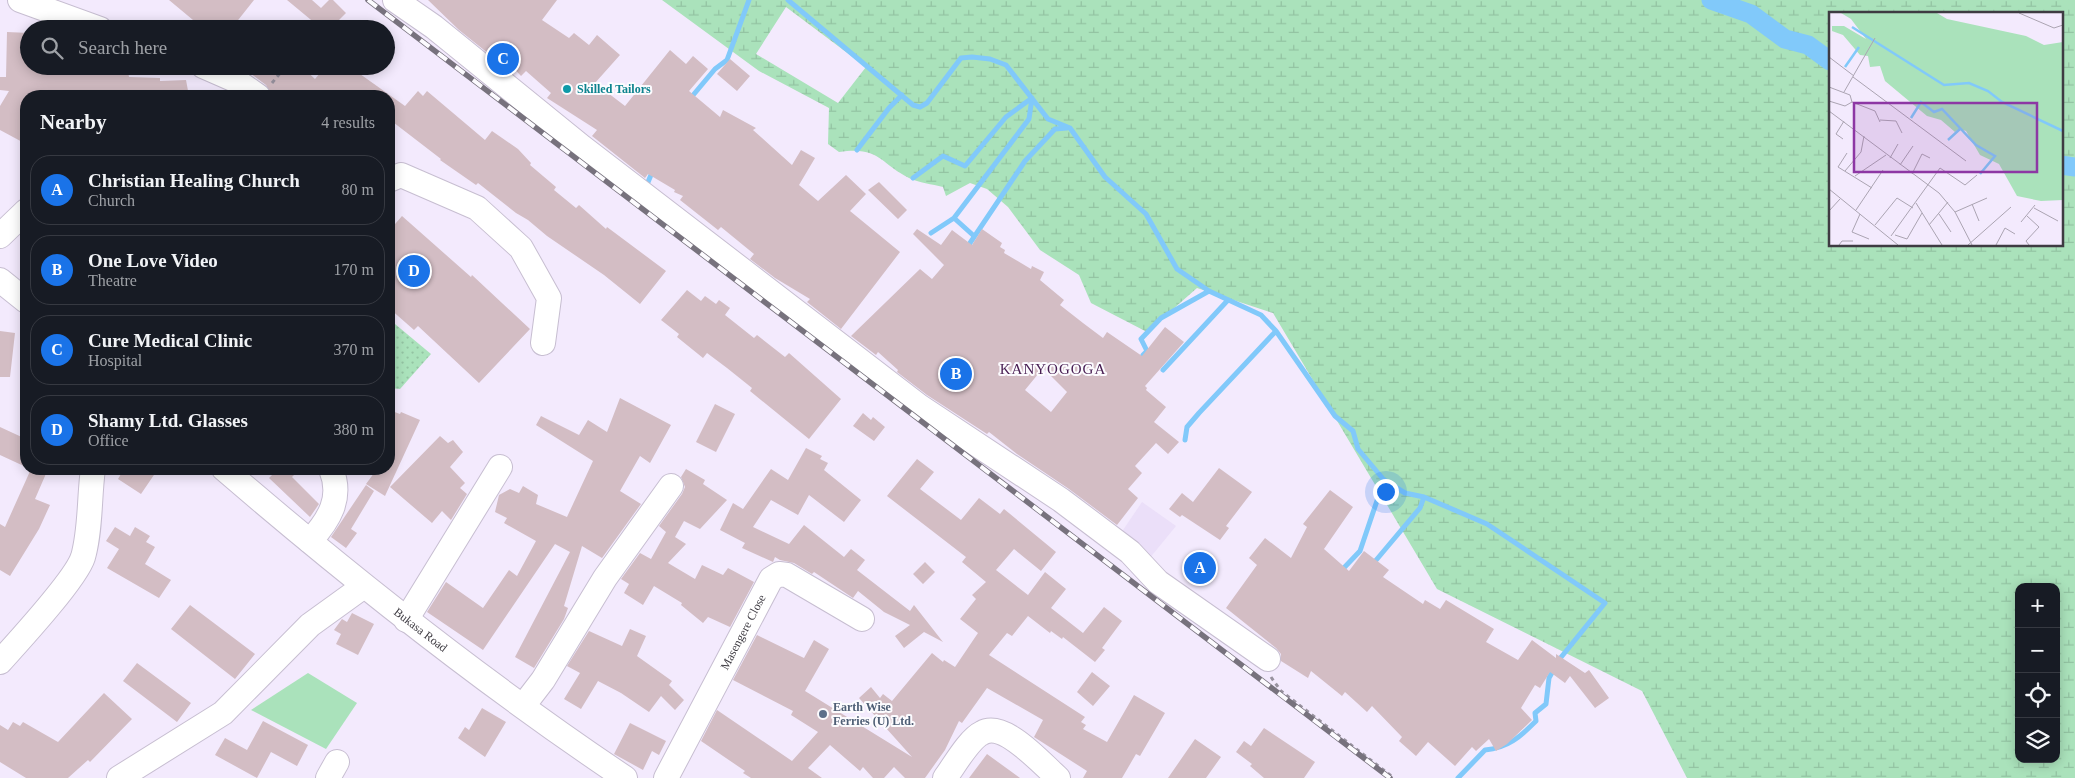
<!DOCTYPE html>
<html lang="en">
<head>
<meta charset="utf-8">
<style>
  body { margin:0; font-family:Georgia,serif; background:#20242c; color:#f1f3f6 }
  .controls { position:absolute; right:15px; bottom:15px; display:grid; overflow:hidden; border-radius:10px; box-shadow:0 2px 12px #0003 }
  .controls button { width:45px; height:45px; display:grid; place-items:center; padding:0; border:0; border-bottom:1px solid #363941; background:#171b24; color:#f1f3f6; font:25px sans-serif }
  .you { position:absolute; left:1385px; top:491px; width:18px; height:18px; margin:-12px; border:4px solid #fff; border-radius:50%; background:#1a73e8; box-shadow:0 0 0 8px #1a73e833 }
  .badge { display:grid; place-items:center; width:32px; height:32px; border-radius:50%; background:#1a73e8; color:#fff; font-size:16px; font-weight:700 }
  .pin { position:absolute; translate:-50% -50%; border:2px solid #fff; box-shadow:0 1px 5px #0006 }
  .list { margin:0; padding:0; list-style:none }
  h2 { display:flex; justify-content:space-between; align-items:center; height:65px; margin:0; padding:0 20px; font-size:21px }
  h2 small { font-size:16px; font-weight:400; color:#9ea1a6 }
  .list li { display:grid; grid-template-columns:32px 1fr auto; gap:15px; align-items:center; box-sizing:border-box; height:70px; margin:0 10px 10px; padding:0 10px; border:1px solid #363941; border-radius:20px }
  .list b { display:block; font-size:19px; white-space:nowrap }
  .list p { margin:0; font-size:16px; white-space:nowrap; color:#9ea1a6 }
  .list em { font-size:16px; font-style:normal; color:#9ea1a6 }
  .icon { flex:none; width:28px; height:28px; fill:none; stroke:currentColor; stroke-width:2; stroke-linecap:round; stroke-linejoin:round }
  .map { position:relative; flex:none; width:2075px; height:778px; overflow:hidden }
  .search { position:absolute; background:#171b24; box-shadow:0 2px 12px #0003; left:20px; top:20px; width:375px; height:55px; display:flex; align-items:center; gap:12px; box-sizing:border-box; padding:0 18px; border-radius:28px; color:#9ea1a6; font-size:19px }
  .panel { position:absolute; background:#171b24; box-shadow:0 2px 12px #0003; left:20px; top:90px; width:375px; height:385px; border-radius:20px }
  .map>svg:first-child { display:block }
  .built { fill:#ebdff9 }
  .grass { fill:url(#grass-dots) }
  .wetland { fill:url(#wetland-marsh); fill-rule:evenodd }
  .garden { fill:#aae2bb }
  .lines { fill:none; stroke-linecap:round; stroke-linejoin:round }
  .stream { stroke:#81c9fa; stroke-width:5 }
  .canal { stroke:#81c9fa; stroke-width:19 }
  .building { fill:#d3bdc4; fill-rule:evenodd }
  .minor-casing { stroke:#c7bed1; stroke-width:26 }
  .path { stroke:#98929f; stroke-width:3; stroke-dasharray:4 4; stroke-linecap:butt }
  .minor { stroke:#fff; stroke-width:24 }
  .rail-casing { stroke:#77727d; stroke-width:5.5 }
  .rail { stroke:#fcfbfe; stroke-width:4; stroke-dasharray:11; stroke-linecap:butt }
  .culture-dot { fill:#0f9aa8; stroke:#fcfbfe; stroke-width:2 }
  .service-dot { fill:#5c6f8a; stroke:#fcfbfe; stroke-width:2 }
  .labels { text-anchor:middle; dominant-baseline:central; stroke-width:4; stroke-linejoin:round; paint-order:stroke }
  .culture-label { font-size:12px; font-weight:bold; fill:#0d838f; stroke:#fcfbfe; text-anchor:start }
  .street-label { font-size:12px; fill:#3e3b42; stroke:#fcfbfe }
  .service-label { font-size:12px; font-weight:bold; fill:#4e5e75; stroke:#fcfbfe; text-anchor:start }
  .quarter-label { font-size:15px; letter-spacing:1px; fill:#461c51; stroke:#fcfbfe }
  .inset-river { fill:none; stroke:#81c9fa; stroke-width:2.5 }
  .inset-road { fill:none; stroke:#aba4b2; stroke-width:1 }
  .view { fill:#8d37a4; fill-opacity:0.15; stroke:#8d37a4; stroke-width:2.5 }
  .inset-edge { fill:none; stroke:#3e3b42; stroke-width:2.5 }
</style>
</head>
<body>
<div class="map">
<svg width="2075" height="778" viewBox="0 0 2075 778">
  <defs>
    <pattern id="grass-dots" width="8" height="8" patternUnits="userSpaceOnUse" patternTransform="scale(1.25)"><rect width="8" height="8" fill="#aae2bb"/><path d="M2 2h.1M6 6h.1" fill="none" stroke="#93c3a2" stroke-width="1.8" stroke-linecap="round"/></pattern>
    <pattern id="wetland-marsh" width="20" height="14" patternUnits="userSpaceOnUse" patternTransform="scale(1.25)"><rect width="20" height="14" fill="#aae2bb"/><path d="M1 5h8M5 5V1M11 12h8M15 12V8" fill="none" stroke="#93c3a2"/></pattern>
  </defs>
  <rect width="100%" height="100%" fill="#f3eafd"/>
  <path class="built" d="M1142,502l34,24 -27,33 -30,-23z"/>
  <path class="grass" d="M389,319l42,35 -31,35 -11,-1z"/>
  <path class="wetland" d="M662,0h1413v778h-388l-45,-87 -205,-102 -164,-276 -76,-25 -50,44 -56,-29 -12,-28 -39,-25 -32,-43 -21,-18 -17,-6 -24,13 -3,-9c-11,-3 -24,-4 -34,-9 -30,-15 -29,-32 -70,-26l-11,-8 1,-36 -70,-37zM786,7l80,60 -28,36 -82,-49zM1830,14h231v231h-231zM2019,587h37v172h-37z"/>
  <path class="garden" d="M308,673l49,30 -31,46 -75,-39z"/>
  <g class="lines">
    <path class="stream" d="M788,0l125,105 7,2 7,-4 34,-45 11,-1 18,2 16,6 42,54 22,9 35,49 41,37 31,55 32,22 52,24 15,16 59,85 18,15 5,18 26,31 21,13 19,4 63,27 118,79 -47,58
      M689,100l26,-31 12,-9 22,-60
      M857,150l32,-42 13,-13
      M913,178l30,-22 22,10 41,-49 26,-19
      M646,187l7,-17
      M954,218l20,18
      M931,233l23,-15 75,-99 3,-21
      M966,249l59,-88 30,-32 12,-1
      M1143,355l4,-4 -6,-12 20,-21 48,-27
      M1163,370l65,-70
      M1185,440l2,-13 12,-14 77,-82
      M1372,565l48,-57 4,-11
      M1340,572l20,-21 24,-71
      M1458,778l27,-28c23,-2 35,-13 51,-29l-1,-8 11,-9 3,-26 5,-9"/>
    <path class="canal" d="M1711,0l40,14 34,25 23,6 22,16
      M2061,165l14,2"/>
  </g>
  <path class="building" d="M169,0h85l-23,29h-32l-7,-7 1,-2z
    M287,0h25l9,8 8,-8h4l13,13 -16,16h-8z
    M428,0h129l-15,20 27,18 5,-5 15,12 8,-10 23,20 -25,28 30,23 45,-56 16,14 7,-8 15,13 -19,22 31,26 3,-7 33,18 -3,2 39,35 9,-15 14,8 -16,27 19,16 28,-26 20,19 -16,17 50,41 -59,77 -34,-27 3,-3 -35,-21 -25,-19 4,-5 -33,-27 -3,3 -38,-30 3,-4 -9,-4 1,-2 -27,-16 -3,4 -53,-42 5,-6 -50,-32 4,-5 -25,-22 -5,5 -14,-15 -3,5 -45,-36z
    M7,32l22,1v33h98l2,11 31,1v3l26,-1 3,16h-50v-3l-20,3h-34l-1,-4 -18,4h-40v48l-26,-14v-24l9,-15 -9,-1v-13h6z
    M730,59l20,17 -13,15 -20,-17z
    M256,66h17l9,8 6,-8h13l14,13 11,-13h11l11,9 5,-6 52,37 13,-15 5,5 4,-5 58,49 7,-9 26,18 13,14 -1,2 26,22 -2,3 22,18 3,-3 27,24 1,-2 59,44 -26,33 -36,-29 -57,-39 -19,-16 -12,-7 -38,-30 -2,2 -36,-25 1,-1 -52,-40v-23h-71l-11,-6 -5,6h-30l-6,-11 -16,-12z
    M879,182l28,28 -9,9 -30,-29z
    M402,216l69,61 1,-2 58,54 -51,54 -61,-57 -4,4 -25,-22v-77z
    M917,229l24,16 11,-15 20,15 10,-16 20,14 -2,4 5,3 -1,3 27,16 1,-3 12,6 -4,8 24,20 -4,5 23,18 20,15 4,-6 35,24 23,-29 19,15 -39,44 2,2 -1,2 20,17 -12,15 25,20 -11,12 -12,-11 -21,23 7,7 -14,16 10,9 -21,27 -48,-36 -52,-35 -28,-22 -2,2 -60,-39 -30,-23 1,-2 -20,-18 -2,3 -25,-19 69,-67 12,10 12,-14 -31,-31zM1043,368l24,24 -16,20 -26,-22z
    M687,290l14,11 4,-5 11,8 3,-4 11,8 -5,7 29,23 3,-3 28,22 4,-4 52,46 -32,40 -59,-48 2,-3 -25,-20 -20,-15 -4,5 -26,-21 2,-3 -18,-14z
    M0,331l15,2 -5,44h-10z
    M620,398l51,27 -21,38 -10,-7 -20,35 21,13 -39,54 -20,-12 -18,60 4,2 -4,11 -30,49 -19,-11 55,-105 -15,-8 -72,106 -56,-38 19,-30 37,26 26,-38 8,6 19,-35 -32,-18 3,-5 -12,-6 4,-17 11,-6 9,4 4,-7 15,9 -2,9 31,13 26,-56 -57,-36 5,-9 38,19 9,-15 19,12z
    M715,404l20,10 -19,38 -20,-10z
    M389,410l11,4 1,-2 19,8 -35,76 -19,-12 11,-15h12z
    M863,413l8,7 2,-3 12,10 -11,14 -21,-15z
    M0,427l26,12v28l-26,-12z
    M440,436l8,7 5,-3 10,12 -13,15 15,16 -5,5 7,6 -16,26 -9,-9 -10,12 -42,-36z
    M806,448l16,8 -2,3 8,4 -4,7 37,30 -17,22 -35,-27 -11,20 -27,-15 -18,27 36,17 15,-19 40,32 7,-8 14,11 -8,10 53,41 4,-6 29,37 -19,-10 -20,16 -9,-12 15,-11 -26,-13 -26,-21 -5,7 -39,-26 -2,2 -18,-11 -14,-3 -5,-3 -2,5 -31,-14 3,-5 -25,-13 13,-27 10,6 28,-40 17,11z
    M917,459l17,13 -14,17 41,31 18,-22 21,16 4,-5 52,43 -15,19 -27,-22 -18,21 32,25 17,-23 21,17 -15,19 32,25 21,-26 18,14 -20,27 3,2 -10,12 -32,-25 -1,2 -11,-8 -1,2 -22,-17 -16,20 -5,-3 -18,22 96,62 -4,5 5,3 -3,4 24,13 27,-47 31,18 -25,43 -4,-2 -14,24h-39l4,-7 -53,-34 9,-17 -56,-32 -25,35 -3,-2 -14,29 -20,28h-20l-11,-11 -10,11h-11l-10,-11 -3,4 -30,-26 -22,23 14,10h-71l-8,-5 2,-2 -44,-30 16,-31 75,51 26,-29 -27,-17 2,-4 -60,-31 24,-45 47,23 10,-18 15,9 -24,42 107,66 -53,-59 12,-11 9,11 3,-4 9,7 40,-48 11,9 1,-2 11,7 23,-34 -18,-14 16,-20 -4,-4 14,-13 -24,-20 4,-5 -79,-61z
    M1219,468l33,24 -26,34 3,2 -9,12 -38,-25 -2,2 -11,-8 13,-16 11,9z
    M31,469h17l-13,30 15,6 -11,24 -29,47 -10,-6v-46l5,3z
    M124,469h34l-17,25 -23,-15z
    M278,469h22l-8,8 27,27 -9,13 -41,-39z
    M686,469l19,11 -2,4 24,16 -27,29 -16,-8 -9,16 11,7 -18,19 27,16 7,-14 21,10 5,-7 26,14 -24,45 -22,-10 -5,6 -22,-18 1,-2 -28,-17 -11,19 -19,-12 5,-9 -8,-5 19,-26 11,6 15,-27 -7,-6 23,-32 3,-7 -4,-10z
    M366,485l8,6 -23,38 6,4 -11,15 -15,-11z
    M1330,490l23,17 -29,42 25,22 15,-20 25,19 -6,7 40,27 2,-4 15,9 6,-9 48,29 -8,13 32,18 14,-20 24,18v-4l29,19 4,-3 20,28 -14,10 -25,-32 -5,7 -15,-11 -10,16 -5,-3 -14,23 11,12 -25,24 -11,7 -7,-12 -13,12 -4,-4 -17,19 -27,-24 -12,14 -17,-15 3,-4 -30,-31 -5,6 -22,-20 -3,4 -31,-25 -3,7 -27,-17v-7l-5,-6 -50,-40 31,-43 -8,-7 16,-20 26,20 16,-31 -4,-3z
    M115,527l15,9 5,-9 15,9 -4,6 9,5 -10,17 26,16 -12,18 -52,-30 12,-19 -13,-8z
    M925,562l10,10 -12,12 -10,-10z
    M190,605l65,49 -20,25 -64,-50z
    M352,613l22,11 -16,31 -22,-11 5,-10 -7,-4 8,-11 5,3z
    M630,629l16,7 -9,20 35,25 -3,4 15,15 -9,10 -14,-14 -12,16 -28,-19 -23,-12 -17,28 -17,-10 16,-26 -13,-7 22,-35 33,15z
    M137,663l54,40 -14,19 -54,-41z
    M1092,672l18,14 -17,20 -16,-14z
    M104,693l28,26 -42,43 -2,-2 -20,18h-42l-26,-16v-37l8,5 5,-8 7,4 3,-4 35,20z
    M482,708l24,14 -21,35 -27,-19 7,-11 4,3z
    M263,721l45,24 -11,21 -26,-14 -14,26 -42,-23 10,-17 22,12z
    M630,723l36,18 -7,14 -7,-4 -9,19 -29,-16z
    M1264,728l51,34 -11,16h-40l-14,-12 2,-2 -16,-12 8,-11 7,5z
    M1195,739l26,18 -15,21h-38z
    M987,754l33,24h-51z"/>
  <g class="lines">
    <g class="minor-casing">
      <g id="minor">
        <path d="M20,0l80,29"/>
        <path d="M395,0l39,27 148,120 337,259 142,94 69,52 28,30 110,77"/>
        <path d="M203,66l32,14 23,16"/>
        <path d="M389,180l12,-5 76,33 44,40 28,50 -6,45"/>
        <path d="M0,236l26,-25"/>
        <path d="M0,280l26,21"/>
        <path id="s1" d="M224,469c128,110 261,215 401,309"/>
        <path d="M310,541c19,-21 33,-43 21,-72"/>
        <path d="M406,620l94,-153"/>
        <path d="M0,662c18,-20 76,-83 83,-105 8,-28 6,-60 10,-88"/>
        <path d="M523,706l20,-26 62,-102 66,-92"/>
        <path d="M119,778l104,-65 87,-88 54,-39"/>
        <path d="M328,778l9,-16"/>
        <path id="s2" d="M666,778l105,-199 8,-5 8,1 75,44"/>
        <path d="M945,778c9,-12 24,-39 37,-45 22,-13 60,31 76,45"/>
      </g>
    </g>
    <path class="path" d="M345,29l5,-6
      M310,66l5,3 2,-3
      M272,83l14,-17
      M1271,677l10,14 113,87"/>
    <use href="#minor" class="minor"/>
    <g class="rail-casing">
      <path id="rail" d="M368,0l1022,778"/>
    </g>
    <use href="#rail" class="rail"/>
  </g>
  <circle class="culture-dot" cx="567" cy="89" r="5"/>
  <circle class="service-dot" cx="823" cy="714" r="5"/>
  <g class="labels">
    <g class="culture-label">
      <text x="577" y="89">Skilled Tailors</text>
    </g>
    <g class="street-label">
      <text stroke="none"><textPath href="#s1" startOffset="254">Bukasa Road</textPath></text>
      <text stroke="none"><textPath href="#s2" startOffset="165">Masengere Close</textPath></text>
    </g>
    <g class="service-label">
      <text x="833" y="707">Earth Wise<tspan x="833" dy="14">Ferries (U) Ltd.</tspan></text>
    </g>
    <g class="quarter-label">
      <text x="1053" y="369">KANYOGOGA</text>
    </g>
  </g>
  <g transform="translate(1829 12)">
    <rect width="234" height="234" fill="#f3eafd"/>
    <path d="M12,1h96l10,6 79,17 18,9 19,-3v158l-22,1 -24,-5 -18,-32 -19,-9 -14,-24 -7,-2 -4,3 -14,-12 -14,-4 -42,-35 -5,-15 -10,1 -2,-11 -8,-1 -17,-20 -11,-4v-5h12l22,13 -15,-20z" fill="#aae2bb"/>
    <path class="inset-river" d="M23,15l92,58 25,-2 19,8 14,11 61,29M16,55l14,-20M82,106l10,-16 13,10 8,-3 34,36 19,11 -15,18M119,128l12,-11"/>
    <path class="inset-road" d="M190,1l35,15 9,-3M0,45l25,19M24,65l113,84M0,75l21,8 2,7M15,80l31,-54M0,89l16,5 7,-4M23,90l23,9 5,11M0,99l110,82 16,19 17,33M51,108l16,1 6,12M14,127l-7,-5 8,-13M18,141l-9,14 34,21M61,146l8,-14M71,153l13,-19M16,159l16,-19 3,-16M83,162l10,-20 8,4M26,164l31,-21M0,177l69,56M87,191l26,42M143,192l7,17M205,196l24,13M27,198l27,-40M0,199l11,-12M126,200l32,-14M31,202l-8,18 17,7M110,202l12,18M198,204l12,11 -13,14 3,4M192,210l14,-17M46,213l22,-27 16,10M100,213l19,-23M66,223l12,4 15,-26M62,224l49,-68 25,17 12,-10M10,233l3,-4h11M139,233l43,-38M167,233l9,-17 10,6"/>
    <path class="view" d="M25,91h183v69h-183z"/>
    <rect width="234" height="234" class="inset-edge"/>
  </g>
</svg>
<div class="controls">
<button>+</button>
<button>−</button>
<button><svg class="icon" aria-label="locate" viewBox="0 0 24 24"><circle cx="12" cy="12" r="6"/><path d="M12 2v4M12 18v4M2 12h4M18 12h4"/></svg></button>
<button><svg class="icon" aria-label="layers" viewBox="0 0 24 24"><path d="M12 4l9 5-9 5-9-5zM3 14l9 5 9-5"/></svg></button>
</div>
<div class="you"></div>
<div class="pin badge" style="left:1200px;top:568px">A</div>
<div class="pin badge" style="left:956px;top:374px">B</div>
<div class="pin badge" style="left:503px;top:59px">C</div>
<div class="pin badge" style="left:414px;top:271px">D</div>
<div class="search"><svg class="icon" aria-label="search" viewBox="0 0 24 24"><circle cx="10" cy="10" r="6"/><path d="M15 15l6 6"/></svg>Search here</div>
<section class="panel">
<h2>Nearby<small>4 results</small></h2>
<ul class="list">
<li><span class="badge">A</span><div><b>Christian Healing Church</b><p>Church</p></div><em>80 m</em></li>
<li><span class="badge">B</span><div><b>One Love Video</b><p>Theatre</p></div><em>170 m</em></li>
<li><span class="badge">C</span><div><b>Cure Medical Clinic</b><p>Hospital</p></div><em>370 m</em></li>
<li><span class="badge">D</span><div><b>Shamy Ltd. Glasses</b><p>Office</p></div><em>380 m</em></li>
</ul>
</section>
</div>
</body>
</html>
